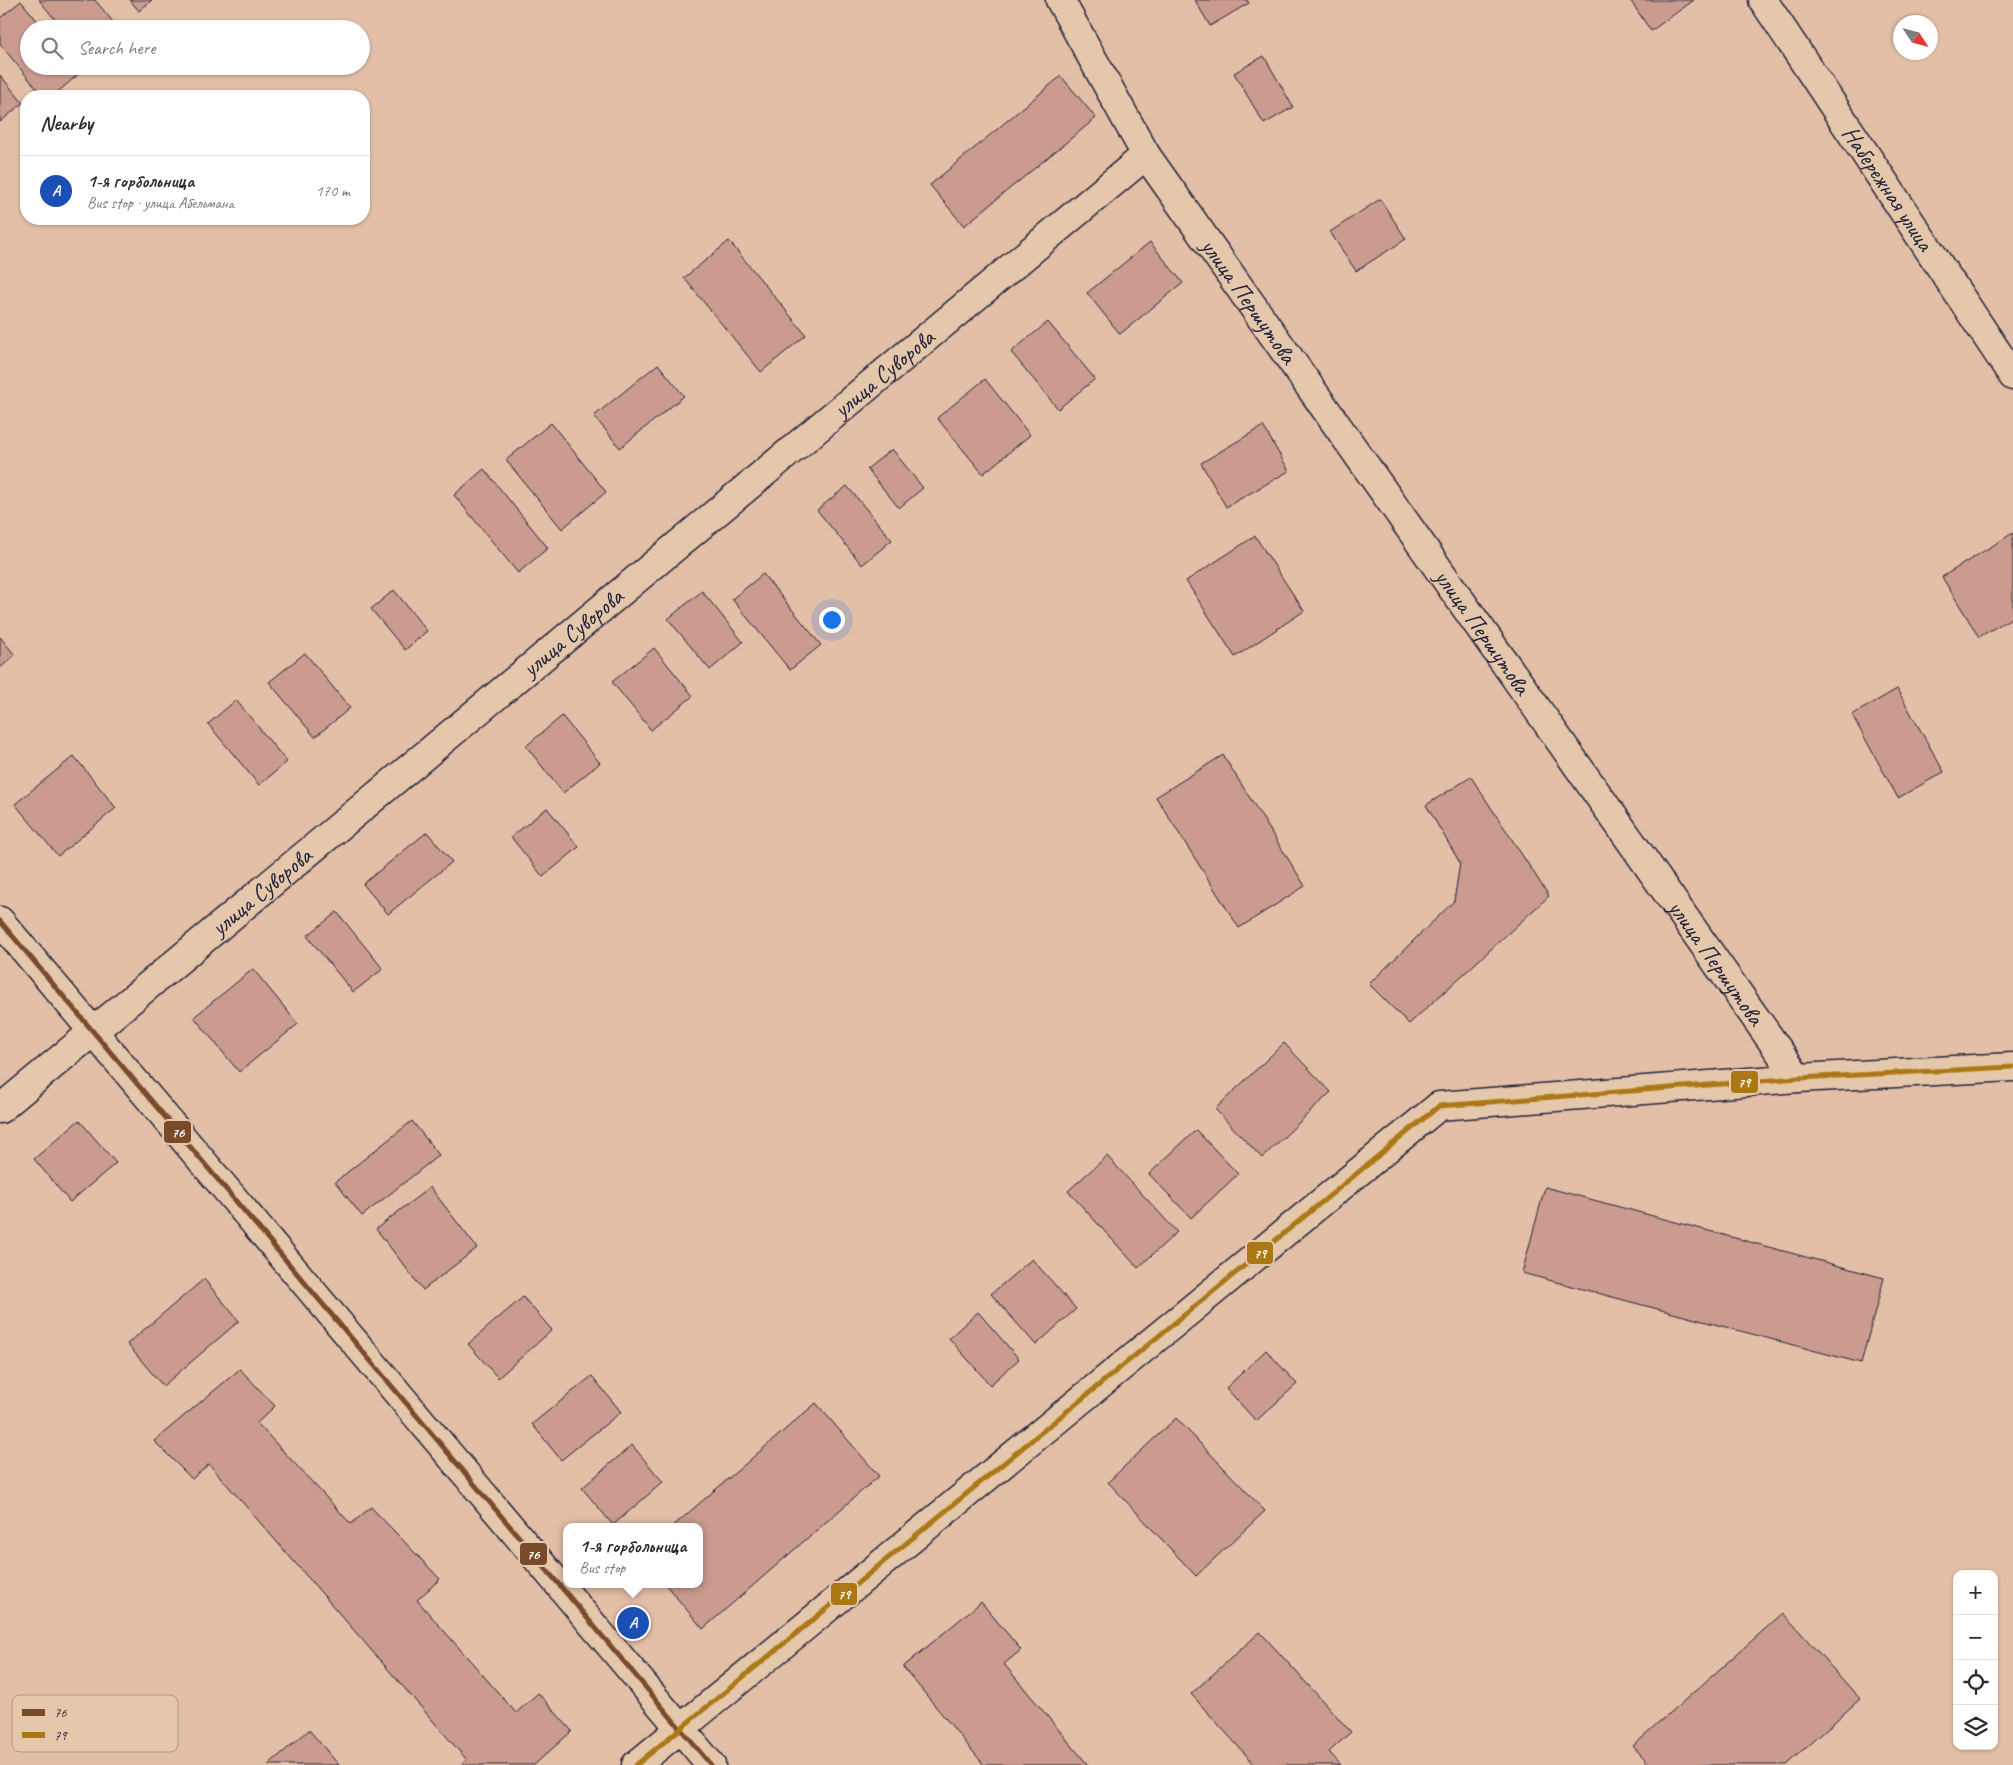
<!DOCTYPE html>
<html lang="en">
<head>
<meta charset="utf-8">
<style>
  body { margin:0; font-family:Caveat,sans-serif; background:#f2f2f3; color:#2b2b33 }
  .controls { position:absolute; right:15px; bottom:15px; display:grid; overflow:hidden; border-radius:10px; box-shadow:0 1px 4px #0004 }
  .controls button { width:45px; height:45px; display:grid; place-items:center; padding:0; border:0; border-bottom:1px solid #e1e1e2; background:#fff; color:#2b2b33; font:25px sans-serif }
  .compass { position:absolute; left:1893px; top:15px; width:45px; height:45px; border-radius:50%; background:#fff; box-shadow:0 1px 4px #0004; rotate:126deg }
  .you { position:absolute; left:831px; top:619px; width:18px; height:18px; margin:-12px; border:4px solid #fff; border-radius:50%; background:#1a73e8; box-shadow:0 0 0 8px #1a73e833 }
  .badge { display:grid; place-items:center; width:32px; height:32px; border-radius:50%; background:#1f6fb2; color:#fff; font-size:16px; font-weight:700 }
  .pin { position:absolute; translate:-50% -50%; border:2px solid #fff; box-shadow:0 1px 5px #0006 }
  .popup { position:absolute; left:563px; top:1523px; width:140px; height:65px; box-sizing:border-box; display:grid; place-content:center; border-radius:10px; background:#fff; filter:drop-shadow(0 1px 4px #0005); font-size:16px; white-space:nowrap; color:#7c7c81 }
  .popup b { font-size:19px; color:#2b2b33 }
  .popup::after { content:''; position:absolute; left:50%; top:100%; margin-left:-10px; border:10px solid transparent; border-top-color:#fff }
  .list { margin:0; padding:0; list-style:none }
  h2 { display:flex; justify-content:space-between; align-items:center; height:65px; margin:0; padding:0 20px; font-size:21px }
  h2 small { font-size:16px; font-weight:400; color:#7c7c81 }
  .list li { display:grid; grid-template-columns:32px 1fr auto; gap:15px; align-items:center; box-sizing:border-box; height:70px; padding:0 20px; border-top:1px solid #e1e1e2 }
  .list b { display:block; font-size:19px; white-space:nowrap }
  .list p { margin:0; font-size:16px; white-space:nowrap; color:#7c7c81 }
  .list em { font-size:16px; font-style:normal; color:#7c7c81 }
  .icon { flex:none; width:28px; height:28px; fill:none; stroke:currentColor; stroke-width:2; stroke-linecap:round; stroke-linejoin:round }
  .map { position:relative; flex:none; width:2013px; height:1765px; overflow:hidden }
  .search { position:absolute; background:#fff; box-shadow:0 1px 4px #0004; left:20px; top:20px; width:350px; height:55px; display:flex; align-items:center; gap:12px; box-sizing:border-box; padding:0 18px; border-radius:28px; color:#7c7c81; font-size:19px }
  .panel { position:absolute; background:#fff; box-shadow:0 1px 4px #0004; left:20px; top:90px; width:350px; height:135px; border-radius:20px }
  .map>svg:first-child { display:block }
  .building { fill:#cb9b8f; stroke:#22223b }
  .lines { fill:none; stroke-linecap:round; stroke-linejoin:round }
  .minor-casing { stroke:#22223b; stroke-width:31 }
  .minor { stroke:#e5c8ac; stroke-width:28 }
  .bus-1-casing { stroke:#e5c8ac; stroke-width:9 }
  .bus-2-casing { stroke:#e5c8ac; stroke-width:9 }
  .bus-1 { stroke:#7a4b2a; stroke-width:5 }
  .bus-2 { stroke:#ac7815; stroke-width:5 }
  .labels { text-anchor:middle; dominant-baseline:central; stroke-width:5; stroke-linejoin:round; paint-order:stroke }
  .street-label { font-size:24px; fill:#22223b; stroke:#e5c8ac }
  .key { fill:#e5c8ac; stroke:#aa968a; stroke-width:1 }
  .key-label { font-size:14px; fill:#22223b }
  .line-badge { stroke:#e5c8ac; stroke-width:2 }
  .badge-label { font-size:14px; text-anchor:middle; font-weight:bold; fill:#fff }
</style>
</head>
<body>
<div class="map">
<svg width="2013" height="1765" viewBox="0 0 2013 1765">
  <rect width="100%" height="100%" fill="#e4bfa7"/>
  <filter id="ink" filterUnits="userSpaceOnUse"><feTurbulence type="fractalNoise" baseFrequency=".02" numOctaves="2"/><feDisplacementMap in="SourceGraphic" scale="10" xChannelSelector="R" yChannelSelector="G"/><feConvolveMatrix kernelMatrix="1 2 1 2 8 2 1 2 1" color-interpolation-filters="sRGB"/></filter>
  <g filter="url(#ink)">
    <path class="building" d="M39,0h56l24,29h-56z
      M130,0h22l-13,11z
      M1195,0h52l2,3 -39,23z
      M1630,0h64l-43,31z
      M21,1l23,28h-15v37h45l6,7 -27,23h-10l-43,-52v-26z
      M1264,56l29,51 -29,17 -30,-51z
      M0,75l23,28 -23,19z
      M1061,76l35,42 -132,108 -34,-41z
      M1380,199l26,40 -50,32 -26,-39z
      M729,241l77,94 -45,37 -77,-94z
      M1150,242l33,41 -63,51 -33,-41z
      M1048,322l47,57 -37,30 -47,-57z
      M658,364l26,32 -64,52 -26,-32z
      M985,379l45,56 -47,39 -46,-56z
      M551,423l55,69 -44,37 -56,-69z
      M1263,426l26,45 -63,36 -25,-44z
      M892,449l31,39 -24,20 -32,-39z
      M484,469l64,79 -30,25 -64,-78z
      M847,486l45,54 -30,25 -45,-55z
      M2013,533v84l-34,20 -37,-60z
      M1255,536l49,75 -69,46 -49,-76z
      M763,574l58,71 -31,25 -58,-71z
      M394,590l33,41 -22,19 -34,-41z
      M702,591l41,51 -33,28 -42,-51z
      M0,637l15,18 -15,13z
      M654,648l39,48 -42,34 -39,-48z
      M305,653l45,55 -35,29 -46,-55z
      M1897,689l47,83 -46,26 -46,-83z
      M236,700l51,62 -28,23 -51,-61z
      M562,716l38,47 -37,30 -37,-47z
      M1223,755l82,131 -66,42 -83,-131z
      M74,756l42,52 -58,48 -43,-52z
      M1471,777l78,119 -140,128 -40,-40 85,-83 6,-38 -34,-58z
      M547,808l32,39 -36,30 -32,-40z
      M427,832l25,30 -64,52 -25,-30z
      M337,912l46,57 -30,23 -46,-56z
      M253,969l45,55 -59,48 -45,-55z
      M1284,1043l47,49 -69,66 -47,-49z
      M79,1120l37,43 -46,39 -36,-43z
      M412,1121l27,34 -77,61 -27,-34z
      M1196,1130l42,44 -47,44 -42,-44z
      M1107,1156l70,76 -39,36 -70,-77z
      M430,1187l47,61 -54,42 -47,-61z
      M1545,1187l339,91 -23,85 -339,-90z
      M1032,1259l44,50 -40,36 -45,-51z
      M204,1279l35,42 -76,65 -36,-42z
      M523,1297l29,33 -54,48 -30,-34z
      M978,1312l41,47 -29,26 -41,-47z
      M1266,1350l31,34 -41,37 -30,-33z
      M240,1369l35,37 -18,17 94,101 20,-17 69,72 -23,21 99,113 22,-20 34,38 -38,34h-73l6,-5 -258,-296 -17,15 -38,-38z
      M592,1376l29,36 -60,48 -29,-36z
      M816,1403l63,73 -176,153 -38,-45h34v-57h-27z
      M1176,1418l89,93 -69,65 -88,-94z
      M632,1445l31,37 -50,43 -31,-37z
      M981,1602l40,48 -17,14 84,101h-104l-81,-98z
      M1783,1613l77,86 -74,66h-136l-17,-19z
      M1260,1632l91,100 -22,20 12,13h-86l-64,-71z
      M309,1730l30,35h-71z"/>
    <g class="lines">
      <g class="minor-casing">
        <g id="minor">
          <path id="s1" d="M1060,0l86,155 652,923"/>
          <path id="s2" d="M1763,0l250,376"/>
          <path d="M0,921l711,844"/>
          <path id="s3" d="M0,1109l1146,-954"/>
          <path d="M636,1765l803,-659 359,-28 215,-11"/>
        </g>
      </g>
      <use href="#minor" class="minor"/>
      <g class="bus-1-casing">
        <path id="bus-1" d="M0,921l711,844"/>
      </g>
      <g class="bus-2-casing">
        <path id="bus-2" d="M636,1765l803,-659 359,-28 215,-11"/>
      </g>
      <use href="#bus-1" class="bus-1"/>
      <use href="#bus-2" class="bus-2"/>
    </g>
  </g>
  <g class="labels">
    <g class="street-label">
      <text stroke="none"><textPath href="#s2" startOffset="226">Набережная улица</textPath></text>
      <text stroke="none"><textPath href="#s1" startOffset="356">улица Першутова</textPath></text>
      <text stroke="none"><textPath href="#s3" startOffset="1150">улица Суворова</textPath></text>
      <text stroke="none"><textPath href="#s3" startOffset="745">улица Суворова</textPath></text>
      <text stroke="none"><textPath href="#s1" startOffset="761">улица Першутова</textPath></text>
      <text stroke="none"><textPath href="#s3" startOffset="340">улица Суворова</textPath></text>
      <text stroke="none"><textPath href="#s1" startOffset="1166">улица Першутова</textPath></text>
    </g>
  </g>
  <rect x="12" y="1695" width="166" height="57" rx="8" class="key"/>
  <rect x="22" y="1709" width="23" height="7" fill="#7a4b2a"/>
  <rect x="22" y="1732" width="23" height="6" fill="#ac7815"/>
  <g class="key-label">
    <text x="54" y="1717">76</text>
    <text x="54" y="1740">79</text>
  </g>
  <g class="line-badge">
    <rect x="1730" y="1070" width="29" height="24" rx="5" fill="#ac7815"/>
    <rect x="163" y="1120" width="29" height="24" rx="5" fill="#7a4b2a"/>
    <rect x="1246" y="1241" width="28" height="24" rx="5" fill="#ac7815"/>
    <rect x="519" y="1542" width="29" height="24" rx="5" fill="#7a4b2a"/>
    <rect x="830" y="1582" width="28" height="24" rx="5" fill="#ac7815"/>
  </g>
  <g class="badge-label">
    <text x="1744" y="1087">79</text>
    <text x="178" y="1137">76</text>
    <text x="1260" y="1258">79</text>
    <text x="533" y="1559">76</text>
    <text x="844" y="1599">79</text>
  </g>
</svg>
<div class="controls">
<button>+</button>
<button>−</button>
<button><svg class="icon" aria-label="locate" viewBox="0 0 24 24"><circle cx="12" cy="12" r="6"/><path d="M12 2v4M12 18v4M2 12h4M18 12h4"/></svg></button>
<button><svg class="icon" aria-label="layers" viewBox="0 0 24 24"><path d="M12 4l9 5-9 5-9-5zM3 14l9 5 9-5"/></svg></button>
</div>
<svg class="compass" viewBox="-18 -18 36 36"><path d="M0-13l5 13h-10z" fill="#e53935"/><path d="M0 13l5-13h-10z" fill="#7c7c81"/></svg>
<div class="you"></div>
<div class="pin badge" style="left:633px;top:1623px;background:#1a4fb4">A</div>
<div class="popup"><b>1-я горбольница</b>Bus stop</div>
<div class="search"><svg class="icon" aria-label="search" viewBox="0 0 24 24"><circle cx="10" cy="10" r="6"/><path d="M15 15l6 6"/></svg>Search here</div>
<section class="panel">
<h2>Nearby<small></small></h2>
<ul class="list">
<li><span class="badge" style="background:#1a4fb4">A</span><div><b>1-я горбольница</b><p>Bus stop · улица Абельмана</p></div><em>170 m</em></li>
</ul>
</section>
</div>
</body>
</html>
